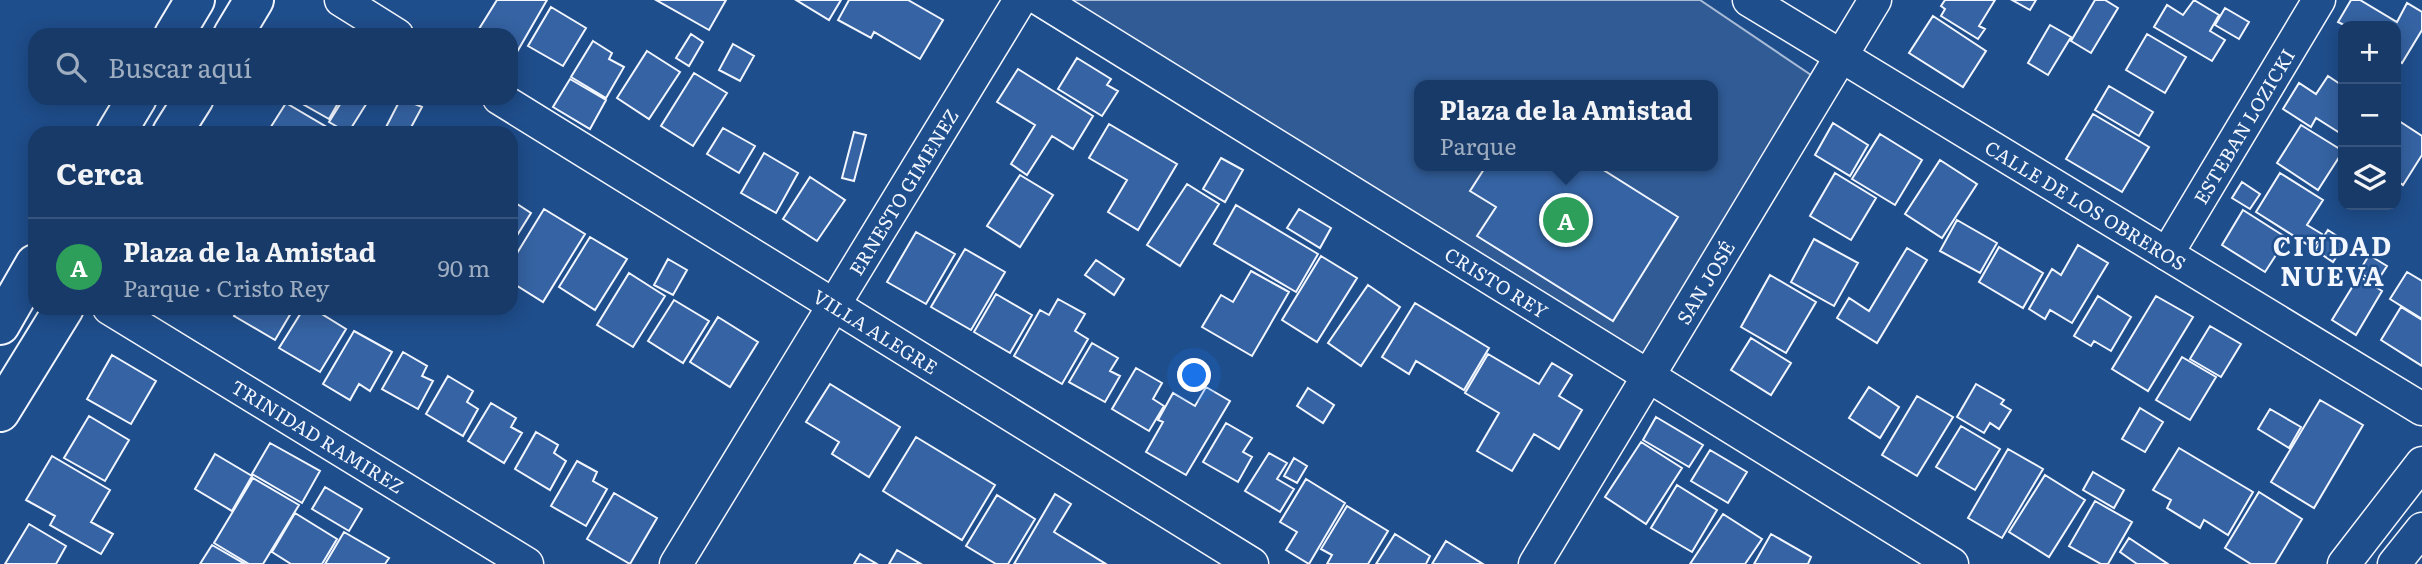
<!DOCTYPE html>
<html lang="es">
<head>
<meta charset="utf-8">
<style>
  body { margin:0; font-family:Literata,serif; background:#244571; color:#f1f3f6 }
  .controls { position:absolute; right:21px; top:21px; display:grid; overflow:hidden; border-radius:14px; box-shadow:0 4px 18px #0003 }
  .controls button { width:63px; height:63px; display:grid; place-items:center; padding:0; border:0; border-bottom:2px solid #36547d; background:#173a69; color:#f1f3f6; font:35px sans-serif }
  .you { position:absolute; left:1195px; top:376px; width:24px; height:24px; margin:-18px; border:5px solid #fff; border-radius:50%; background:#1a73e8; box-shadow:0 0 0 10px #1a73e833 }
  .badge { display:grid; place-items:center; width:46px; height:46px; border-radius:50%; background:#ffb74d; color:#fff; font-size:23px; font-weight:700 }
  .pin { position:absolute; translate:-50% -50%; border:4px solid #fff; box-shadow:0 2px 7px #0006 }
  .popup { position:absolute; left:1414px; top:80px; width:304px; height:91px; box-sizing:border-box; display:grid; place-content:center; border-radius:14px; background:#173a69; filter:drop-shadow(0 2px 5px #0005); font-size:23px; white-space:nowrap; color:#9eadc0 }
  .popup b { font-size:26px; color:#f1f3f6 }
  .popup::after { content:''; position:absolute; left:50%; top:100%; margin-left:-14px; border:14px solid transparent; border-top-color:#173a69 }
  .list { margin:0; padding:0; list-style:none }
  h2 { display:flex; justify-content:space-between; align-items:center; height:91px; margin:0; padding:0 28px; font-size:30px }
  h2 small { font-size:23px; font-weight:400; color:#9eadc0 }
  .list li { display:grid; grid-template-columns:46px 1fr auto; gap:21px; align-items:center; box-sizing:border-box; height:98px; padding:0 28px; border-top:2px solid #36547d }
  .list b { display:block; font-size:26px; white-space:nowrap }
  .list p { margin:0; font-size:23px; white-space:nowrap; color:#9eadc0 }
  .list em { font-size:23px; font-style:normal; color:#9eadc0 }
  .icon { flex:none; width:38px; height:38px; fill:none; stroke:currentColor; stroke-width:2; stroke-linecap:round; stroke-linejoin:round }
  .map { position:relative; flex:none; width:2422px; height:564px; overflow:hidden }
  .search { position:absolute; background:#173a69; box-shadow:0 4px 18px #0003; left:28px; top:28px; width:490px; height:77px; display:flex; align-items:center; gap:18px; box-sizing:border-box; padding:0 24px; border-radius:21px; color:#9eadc0; font-size:26px }
  .panel { position:absolute; background:#173a69; box-shadow:0 4px 18px #0003; left:28px; top:126px; width:490px; height:189px; border-radius:21px }
  .map>svg:first-child { display:block }
  .built { fill:#305b95; stroke:#a8bbd7; stroke-width:2; fill-rule:evenodd }
  .building { fill:#3563a3; stroke:#f2f6ff; stroke-width:2 }
  .lines { fill:none; stroke-linecap:round; stroke-linejoin:round }
  .minor-casing { stroke:#f2f6ff; stroke-width:35 }
  .major-casing { stroke:#f2f6ff; stroke-width:42 }
  .minor { stroke:#1f4e8c; stroke-width:32 }
  .major { stroke:#1f4e8c; stroke-width:38 }
  .labels { text-anchor:middle; dominant-baseline:central; stroke-width:5; stroke-linejoin:round; paint-order:stroke }
  .street-label { font-size:19px; fill:#f2f6ff; stroke:#1f4e8c }
  .district-label { font-size:26px; font-weight:bold; letter-spacing:2px; fill:#f2f6ff; stroke:#1f4e8c }
</style>
</head>
<body>
<div class="map">
<svg width="2422" height="564" viewBox="0 0 2422 564">
  <rect width="100%" height="100%" fill="#1f4e8c"/>
  <path class="built" d="M1042,0h658l114,77 -173,287zM1419,85h294v81h-294z"/>
  <path class="building" d="M497,0h50l-30,52 -6,-4v-13h-22l-10,-6z
    M656,0h70l-17,30z
    M796,0h45l-12,20z
    M849,0h59l35,20 -23,39 -46,-27 -3,6 -33,-18z
    M1945,0h50l-16,26 6,3 -7,10 -37,-23 4,-7 -4,-3z
    M2012,0h24l-6,10z
    M2095,0h10l13,8 -27,45 -20,-12z
    M2194,0l25,15 -9,16 15,9 -13,21 -58,-34 13,-22 16,10z
    M2351,0h9l37,22 10,-19 15,9v18l-20,33 -6,-4v-33h-50l-8,-4z
    M551,7l35,21 -23,38 -35,-20z
    M2225,8l24,14 -10,17 -24,-14z
    M1933,16l53,35 -23,36 -54,-34z
    M2050,25l21,12 -23,38 -20,-12z
    M691,34l12,8 -14,24 -13,-8z
    M2147,34l39,23 -21,36 -39,-23z
    M593,41l19,12 -3,6 15,8 -18,31 -35,-21z
    M733,44l21,12 -14,25 -21,-11z
    M647,51l33,21 -31,47 -32,-21z
    M1077,58l34,21 -4,6 11,6 -16,25 -44,-27z
    M1018,69l75,47 -20,33 -21,-13 -25,39 -16,-11 24,-39 -38,-23z
    M694,73l33,20 -34,53 -32,-20z
    M2328,76l15,10v49l-27,-17 -5,9 -28,-18 16,-26 17,11z
    M570,79l36,21 -16,29 -37,-22z
    M2109,86l44,26 -14,24 -44,-26z
    M292,98h49l-12,21z
    M344,98h26l-22,35 -19,-11z
    M401,98l21,9 -14,26h-25z
    M286,103l44,26 -2,4h-61z
    M2093,114l56,33 -27,45 -56,-33z
    M2396,119l26,17v19l-19,30 -7,-5z
    M1833,123l35,22 -18,31 -35,-21z
    M1109,124l68,40 -39,66 -30,-18 19,-32 -38,-22z
    M2301,125l42,26 -25,39 -41,-27z
    M723,128l32,18 -16,27 -32,-19z
    M854,132l12,3 -12,46 -12,-3z
    M1880,134l42,26 -27,45 -43,-26z
    M764,153l34,20 -22,40 -35,-20z
    M1221,158l22,12 -18,32 -22,-13z
    M1940,160l37,24 -35,54 -37,-24z
    M1486,166h111l81,51 -65,104 -136,-85 19,-29 -26,-16z
    M1835,173l41,25 -25,42 -41,-24z
    M2280,173l43,27 -16,25 15,9 -9,14 -57,-36z
    M1020,175l33,20 -33,52 -33,-21z
    M810,177l35,23 -28,41 -34,-22z
    M2242,182l18,12 -10,15 -18,-11z
    M1187,184l32,20 -39,62 -33,-21z
    M511,200l20,13 -20,32z
    M1236,205l82,49 -22,38 -82,-48z
    M544,209l41,25 -42,68 -32,-20v-19z
    M1299,209l32,19 -11,20 -33,-20z
    M2243,210l44,28 -22,34 -43,-27z
    M1957,220l40,23 -17,30 -40,-22z
    M2328,230l18,12 -13,20 -18,-12z
    M916,232l39,22 -29,50 -39,-22z
    M590,237l37,22 -32,51 -36,-23z
    M1814,239l44,24 -24,43 -43,-24z
    M2078,245l30,18 -36,60 -22,-13 -5,9 -16,-10 23,-40 9,6z
    M1999,247l44,26 -20,35 -44,-26z
    M1907,248l20,12 -50,83 -40,-25 12,-20 20,13z
    M965,249l40,23 -34,58 -40,-23z
    M2369,255l18,11 -11,17 -17,-11z
    M1321,256l36,22 -40,64 -35,-22z
    M668,259l19,11 -14,25 -19,-10z
    M1096,260l28,19 -10,16 -29,-20z
    M1251,271l38,21 -37,64 -50,-29 19,-32 12,7z
    M2407,272l15,9v38l-32,-20z
    M629,273l36,23 -32,51 -36,-22z
    M1770,275l46,27 -30,51 -45,-26z
    M2359,276l23,15 -26,44 -24,-15z
    M1368,285l32,22 -39,59 -33,-23z
    M996,294l36,21 -22,38 -36,-21z
    M2098,296l33,21 -20,34 -17,-10 -3,5 -17,-10z
    M2156,296l37,21 -45,74 -36,-22z
    M1058,299l27,15 -10,17 13,8 -26,45 -48,-28 26,-46 9,5z
    M674,300l35,21 -26,42 -35,-22z
    M1415,303l74,45 -25,42 -48,-29 -7,13 -27,-17z
    M2401,307l21,13v46l-41,-26z
    M239,308h44l8,5 -16,27 -41,-24z
    M304,308h8l34,21 -26,43 -41,-24z
    M718,317l40,25 -28,45 -40,-25z
    M2210,326l31,18 -20,33 -31,-18z
    M354,331l38,21 -22,39 -11,-7 -9,16 -27,-16z
    M1751,338l40,25 -20,32 -40,-25z
    M1092,343l26,15 -8,13 10,5 -15,26 -36,-20z
    M403,352l24,14 -5,10 11,5 -15,28 -36,-20z
    M1488,354l51,30 13,-21 20,12 -13,21 23,14 -23,39 -25,-15 -22,37 -35,-20 22,-38 -34,-20z
    M112,355l44,26 -25,43 -44,-25z
    M2182,357l34,20 -26,43 -34,-20z
    M1136,368l26,15 -9,16 11,7 -15,25 -37,-22z
    M448,376l25,15 -6,11 11,7 -15,27 -37,-22z
    M830,384l70,43 -31,50 -37,-23 7,-12 -33,-20z
    M1976,384l28,16 -3,4 10,6 -12,19 -9,-6 -6,10 -27,-16z
    M1206,387l24,14 -44,74 -40,-23 17,-30 -5,-2 15,-27 22,13z
    M1869,387l30,20 -19,31 -31,-20z
    M1308,388l26,17 -11,18 -26,-17z
    M1917,396l36,21 -36,59 -35,-21z
    M2320,400l43,25 -49,83 -43,-26z
    M491,403l25,15 -5,9 11,6 -18,30 -36,-22z
    M2140,408l23,14 -18,30 -23,-13z
    M2270,409l31,18 -12,21 -31,-19z
    M89,416l40,24 -24,41 -41,-23z
    M1656,417l47,28 -14,22 -46,-27z
    M1226,423l26,15 -9,14 9,5 -14,25 -35,-20z
    M1961,426l39,23 -25,41 -39,-23z
    M536,432l22,13 -4,8 12,8 -16,29 -35,-21z
    M916,437l79,48 -33,55 -79,-49z
    M1641,442l41,26 -36,56 -41,-27z
    M270,443l50,28 -18,32 -50,-29z
    M2179,448l74,44 -25,43 -24,-15 -4,8 -33,-20 4,-8 -18,-10z
    M2008,449l35,20 -41,69 -34,-20z
    M1710,450l37,22 -19,31 -37,-22z
    M1269,453l18,10 -10,16 17,10 -14,23 -35,-21z
    M215,454l37,22 -20,35 -37,-22z
    M52,456l58,34 -19,32 22,12 -12,20 -51,-29 5,-9 -29,-16z
    M1294,458l13,8 -10,17 -13,-7z
    M577,461l20,11 -4,9 14,8 -21,37 -35,-20z
    M2093,472l31,18 -10,18 -31,-18z
    M2045,475l40,25 -36,57 -40,-25z
    M253,478l46,27 -36,59h-14l-35,-21z
    M1306,479l39,24 -36,61 -23,-14 11,-18 -17,-10z
    M1677,485l40,25 -25,42 -41,-24z
    M325,487l37,22 -13,22 -37,-22z
    M2259,492l43,27 -27,45h-24l-26,-16z
    M614,493l43,25 -27,46 -43,-25z
    M1055,494l16,10 -17,28 52,32h-92z
    M997,495l38,24 -27,45h-12l-30,-18z
    M2095,501l37,21 -24,42h-7l-32,-18z
    M1347,506l41,25 -20,33h-41l5,-9 -11,-6z
    M295,513l42,26 -15,25h-31l-19,-12z
    M1723,514l39,25 -17,25h-55z
    M29,524l37,22 -10,18h-51z
    M344,532l45,26 -4,6h-60z
    M1395,534l35,22 -4,8h-50z
    M1771,534l40,23 -3,7h-54z
    M2129,538l39,26h-31l-17,-12z
    M1446,541l37,23h-51z
    M212,545l33,19h-45z
    M897,550l24,14h-32z
    M860,554l17,10h-23z"/>
  <g class="lines">
    <g class="minor-casing">
      <g id="minor">
        <path d="M341,0l56,35"/>
        <path id="s1" d="M1041,0l911,564"/>
        <path id="s2" d="M1749,0l673,409"/>
        <path id="s3" d="M499,98l753,466"/>
        <path id="s4" d="M2167,254l152,-254"/>
        <path id="s5" d="M109,308l418,256"/>
        <path id="s6" d="M676,564l344,-564"/>
        <path id="s7" d="M1535,564l340,-564"/>
        <path d="M2344,564l78,-101"/>
        <path d="M2394,564l28,-35"/>
      </g>
    </g>
    <g class="major-casing">
      <path id="major" d="M174,35l21,-35
        M233,35l21,-35
        M116,133l21,-35
        M172,133l22,-35
        M0,325l35,-61
        M0,412l64,-104"/>
    </g>
    <use href="#minor" class="minor"/>
    <use href="#major" class="major"/>
  </g>
  <g class="labels">
    <g class="street-label">
      <text stroke="none"><textPath href="#s4" startOffset="149">ESTEBAN LOZICKI</textPath></text>
      <text stroke="none"><textPath href="#s6" startOffset="436">ERNESTO GIMENEZ</textPath></text>
      <text stroke="none"><textPath href="#s2" startOffset="394">CALLE DE LOS OBREROS</textPath></text>
      <text stroke="none"><textPath href="#s1" startOffset="536">CRISTO REY</textPath></text>
      <text stroke="none"><textPath href="#s7" startOffset="329">SAN JOSÉ</textPath></text>
      <text stroke="none"><textPath href="#s3" startOffset="443">VILLA ALEGRE</textPath></text>
      <text stroke="none"><textPath href="#s5" startOffset="245">TRINIDAD RAMIREZ</textPath></text>
    </g>
    <g class="district-label">
      <text x="2333" y="244">CIUDAD<tspan x="2333" dy="30">NUEVA</tspan></text>
    </g>
  </g>
</svg>
<div class="controls">
<button>+</button>
<button>−</button>
<button><svg class="icon" aria-label="layers" viewBox="0 0 24 24"><path d="M12 4l9 5-9 5-9-5zM3 14l9 5 9-5"/></svg></button>
</div>
<div class="you"></div>
<div class="pin badge" style="left:1566px;top:220px;background:#2e9e5b">A</div>
<div class="popup"><b>Plaza de la Amistad</b>Parque</div>
<div class="search"><svg class="icon" aria-label="search" viewBox="0 0 24 24"><circle cx="10" cy="10" r="6"/><path d="M15 15l6 6"/></svg>Buscar aquí</div>
<section class="panel">
<h2>Cerca<small></small></h2>
<ul class="list">
<li><span class="badge" style="background:#2e9e5b">A</span><div><b>Plaza de la Amistad</b><p>Parque · Cristo Rey</p></div><em>90 m</em></li>
</ul>
</section>
</div>
</body>
</html>
